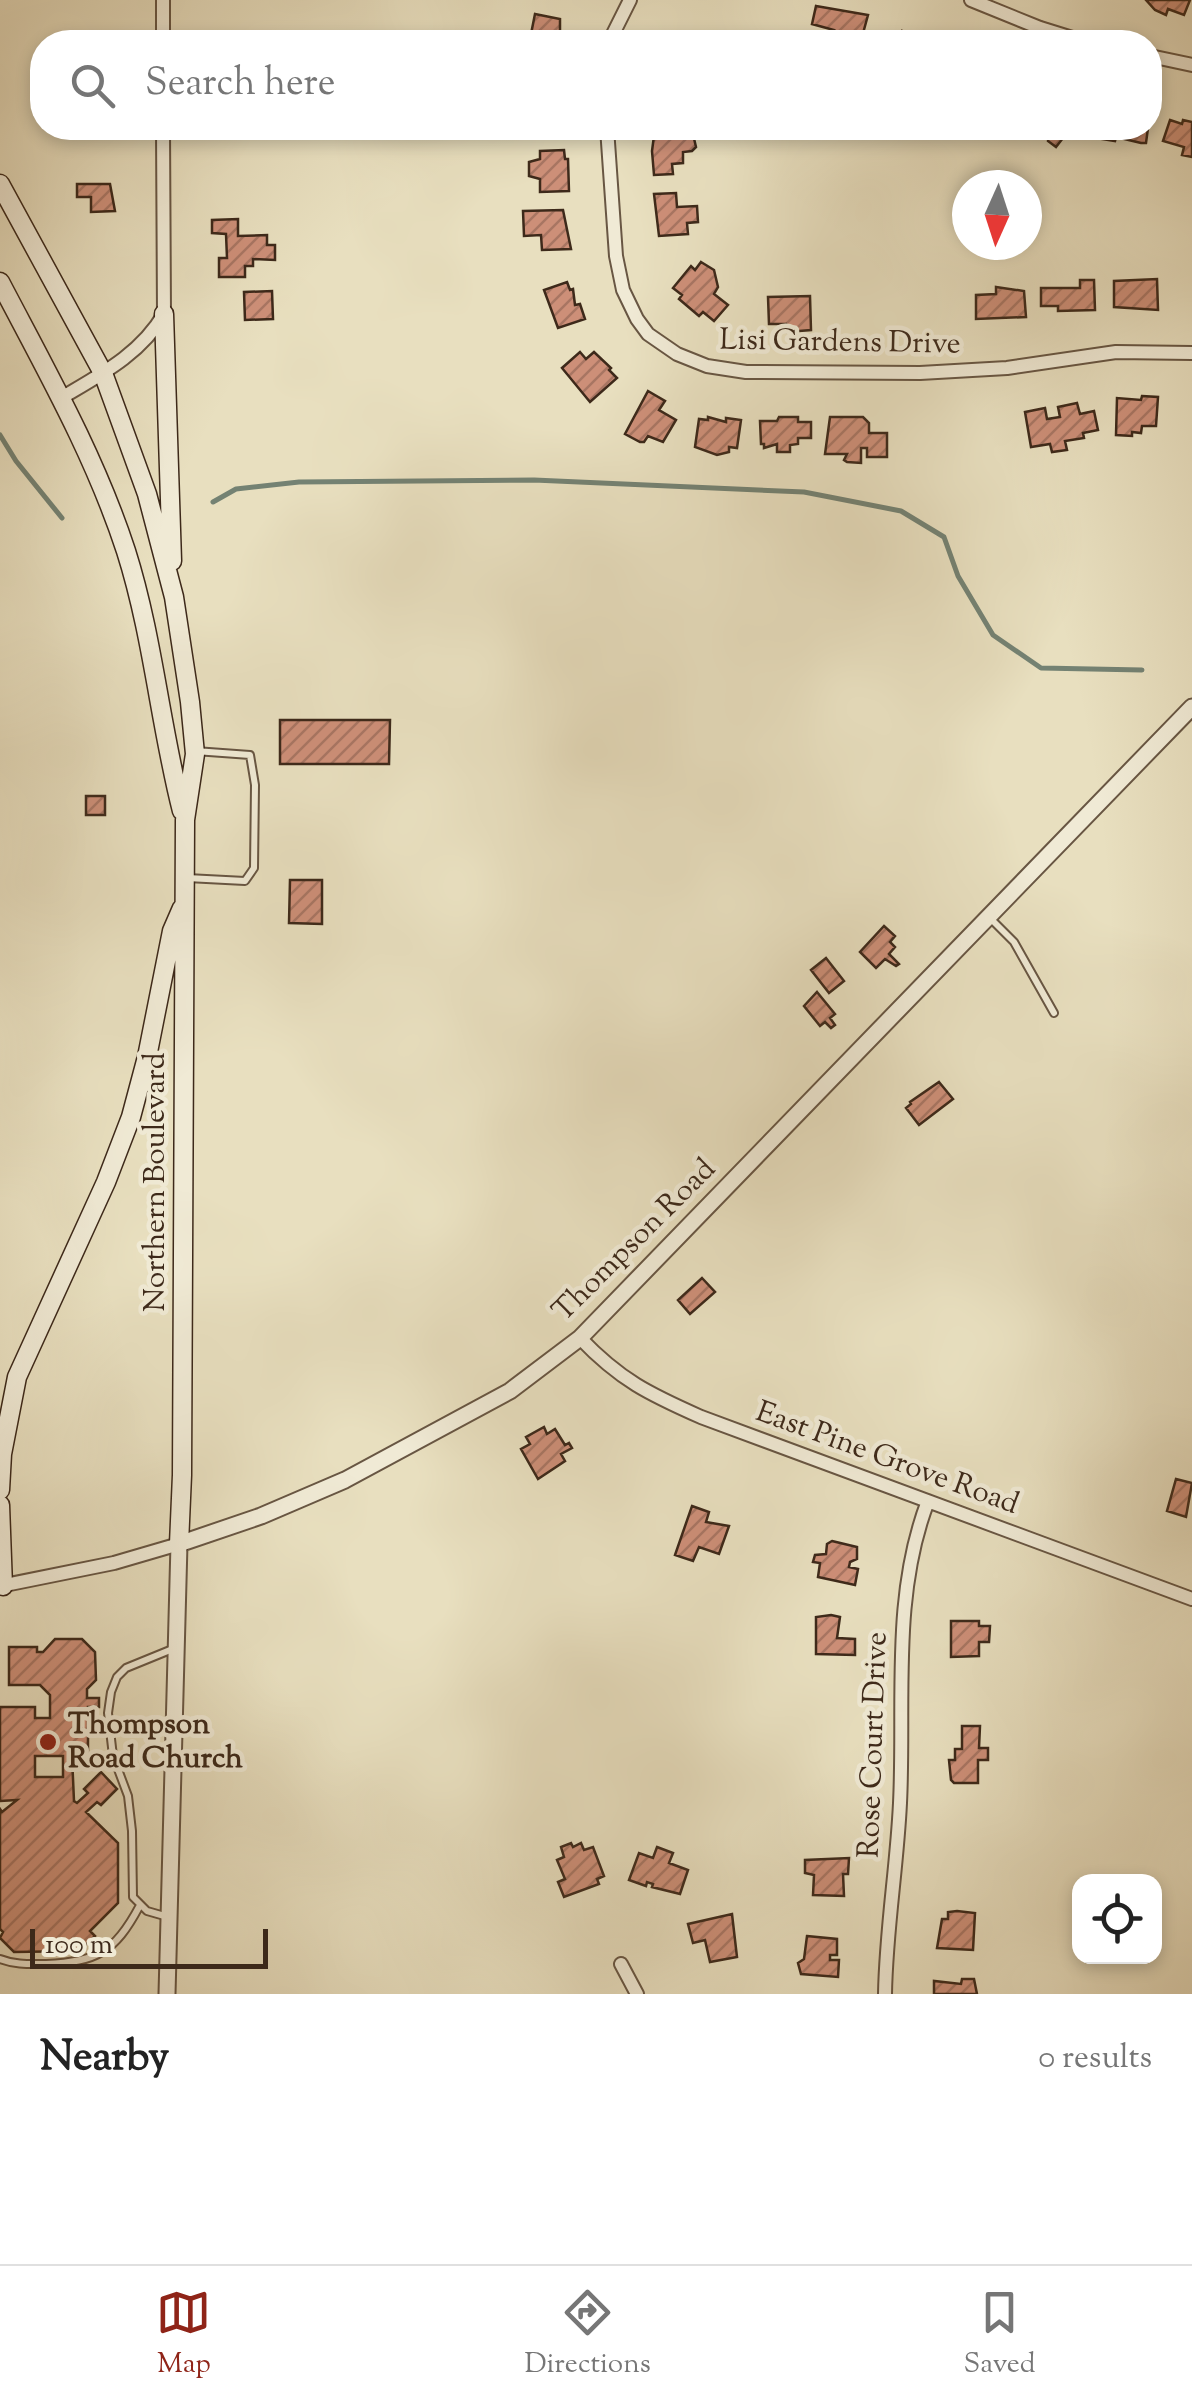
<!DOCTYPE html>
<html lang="en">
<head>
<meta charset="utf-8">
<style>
  body { margin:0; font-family:"Sorts Mill Goudy",serif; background:#f6f6f6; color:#222 }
  .controls { position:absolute; right:30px; bottom:30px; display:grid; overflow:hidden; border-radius:20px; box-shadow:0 5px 15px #0003 }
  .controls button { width:90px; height:90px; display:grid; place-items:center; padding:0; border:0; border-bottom:2px solid #e0e0e0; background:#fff; color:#222; font:50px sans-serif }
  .compass { position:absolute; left:952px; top:170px; width:90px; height:90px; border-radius:50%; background:#fff; box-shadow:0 5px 15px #0003; rotate:183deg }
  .scale { position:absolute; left:30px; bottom:25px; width:238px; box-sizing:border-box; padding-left:10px; border:5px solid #3d291a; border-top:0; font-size:28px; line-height:35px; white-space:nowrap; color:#3d291a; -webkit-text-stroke:8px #f0ead5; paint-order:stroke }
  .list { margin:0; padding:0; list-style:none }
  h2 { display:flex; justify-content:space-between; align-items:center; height:130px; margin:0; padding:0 40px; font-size:42px }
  h2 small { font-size:32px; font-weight:400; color:#767676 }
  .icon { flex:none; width:55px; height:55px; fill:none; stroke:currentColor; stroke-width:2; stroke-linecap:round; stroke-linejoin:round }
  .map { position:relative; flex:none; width:1192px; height:1994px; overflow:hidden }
  .search { position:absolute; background:#fff; box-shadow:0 5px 15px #0003; left:30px; right:30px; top:30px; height:110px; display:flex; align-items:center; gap:25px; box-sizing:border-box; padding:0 35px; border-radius:40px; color:#767676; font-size:38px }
  .sheet { height:270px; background:#fff }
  nav { display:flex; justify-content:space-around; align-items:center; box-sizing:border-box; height:140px; border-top:2px solid #e0e0e0; background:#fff; font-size:28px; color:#767676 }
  nav a { display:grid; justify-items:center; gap:5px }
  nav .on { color:#8f2418 }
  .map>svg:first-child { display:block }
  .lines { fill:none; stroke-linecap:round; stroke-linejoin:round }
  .stream { stroke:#748273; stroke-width:5 }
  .building { fill:url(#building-hatch); stroke:#3d291a; stroke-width:2.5; fill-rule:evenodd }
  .service-casing { stroke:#685643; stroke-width:10 }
  .minor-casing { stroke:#685643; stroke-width:16 }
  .tertiary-casing { stroke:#685643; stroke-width:19 }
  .secondary-casing { stroke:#3d291a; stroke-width:21 }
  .service { stroke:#f0ead5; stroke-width:6 }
  .minor { stroke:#f0ead5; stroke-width:12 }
  .tertiary { stroke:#f0ead5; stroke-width:15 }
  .secondary { stroke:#f0ead5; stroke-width:18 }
  .poi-dot { fill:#8f2418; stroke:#f0ead5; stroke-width:4 }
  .labels { text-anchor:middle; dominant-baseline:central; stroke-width:9; stroke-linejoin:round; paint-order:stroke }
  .street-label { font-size:30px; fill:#3d291a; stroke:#f0ead5 }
  .poi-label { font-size:30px; font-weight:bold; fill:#3d291a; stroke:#f0ead5; text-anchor:start }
</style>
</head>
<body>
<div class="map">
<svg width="1192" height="1994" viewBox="0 0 1192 1994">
  <defs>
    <pattern id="building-hatch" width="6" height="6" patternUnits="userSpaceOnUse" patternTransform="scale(2.5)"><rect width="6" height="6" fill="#cd8f78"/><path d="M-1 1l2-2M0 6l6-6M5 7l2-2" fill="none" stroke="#a87562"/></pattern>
  </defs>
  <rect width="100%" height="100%" fill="#e8dfbf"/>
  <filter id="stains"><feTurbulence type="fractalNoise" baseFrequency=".002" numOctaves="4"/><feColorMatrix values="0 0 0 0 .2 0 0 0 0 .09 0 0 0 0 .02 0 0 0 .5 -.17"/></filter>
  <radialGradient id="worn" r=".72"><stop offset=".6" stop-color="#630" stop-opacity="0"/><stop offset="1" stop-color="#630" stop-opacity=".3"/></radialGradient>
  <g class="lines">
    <path class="stream" d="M0,435l16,26 46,57
      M213,502l23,-13 63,-7 235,-2 270,12 97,19 43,26 14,39 35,59 48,33 101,2"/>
  </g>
  <path class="building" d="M1146,0h44l-6,15 -16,-6 -2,6 -11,-5z
    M816,6l52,9 -6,22 -11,-3 1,8h-24l6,-12 -22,-6z
    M535,14l25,5v20l-4,-1 -1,4h-37l2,-10 11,2z
    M902,31l14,6 2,-3 21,8h-42z
    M1170,120l12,4 1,-4 9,2v35l-10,-2 2,-8 -21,-6z
    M655,128l37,2 4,17 -4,4 -9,1v11l-11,1 1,10 -19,1 -2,-24z
    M1036,128h-1h42l-3,7 -16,-5 5,8 -7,9 -8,-6 1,-6 -14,-4z
    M1098,128h50l-2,15h-5l-25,-6 -1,4 -19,-3z
    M564,150l1,9h3l1,32 -29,1v-13l-11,-3v-14l11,-3v-8z
    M77,184h33l5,27 -24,1v-15h-14z
    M676,193l1,14 20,-1 1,16 -11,1 1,11 -29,2 -5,-42z
    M563,210l8,39 -29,1 -1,-15 -17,1 -1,-25z
    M238,219v17l29,-1v10h8v15l-22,-1v7h-8v11h-26v-19h8l-1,-24 -14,-1v-13z
    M701,262l13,8 4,17 -4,7 14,11 -14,16 -11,-9 -4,4 -20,-17 3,-4 -9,-7 18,-22 4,4z
    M1157,279l1,31 -44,-3v-26z
    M1080,280h14l1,30 -37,1v-5h-17v-18h39z
    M567,282l3,8 3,-1 2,16 5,-1 5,15 -27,9 -14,-38z
    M996,287l28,4 2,26 -50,2v-24l20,-1z
    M272,291l1,28 -28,1 -1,-28z
    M810,296l1,34 -24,2 -1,-8h-17l-1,-27z
    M580,352l6,7 8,-7 17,16 -2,2 8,8 -27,24 -28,-34z
    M648,391l17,10 -6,9 17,10 -13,22 -15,-6 -4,6h-4l-15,-8z
    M1142,396l16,1 -2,29h-14l-1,7 -9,-1v4l-16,-1 1,-37 24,2z
    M1077,403l3,11 14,-3 4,19 -15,3 1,5 -19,3 2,9 -15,2 -2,-8 -19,3 -6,-35 20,-4 2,11 13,-2 -2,-10z
    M708,417l18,5v-4l15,2 -4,28 -8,-1v5l-12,3 -22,-8 4,-28 9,1z
    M779,417h19v5h13v16h-13v6l-8,1v7h-13v-8l-13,4v-4h-3l-1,-23h17z
    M830,417h33l6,6v10h18v24h-20v-9h-6v15l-14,-1 -3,-2 3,-6h-22z
    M280,720h110l-1,44h-109z
    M86,796h19v19h-19z
    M290,880h32v44l-33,-1z
    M884,926l11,10 -5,6 5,5 -6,7 10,10 -3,2 -11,-7 -9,9 -16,-16z
    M826,958l18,23 -15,12 -18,-23z
    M817,992l18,22 -5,4 5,7 -4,3 -6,-6 -5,4 -16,-20z
    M939,1082l14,17 -34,26 -13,-17 5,-4 -1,-2z
    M702,1278l13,14 -25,22 -12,-14z
    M544,1427l3,7 8,-5 10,16 4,-2 3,5 -11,6 4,7 -27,18 -17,-30 9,-5 -4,-7z
    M1176,1479l16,4 -6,34 -19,-6z
    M692,1506l17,6 -3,10 23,4 -10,28 -20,-7 -6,14 -18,-6z
    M832,1541l25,6v12l-7,3 -1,5 9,2 -3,16 -37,-8 2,-14 -7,-1 2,-7 11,-1 1,-10z
    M831,1615l9,2 -3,21 18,1v16l-39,-1v-37z
    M951,1621h28v5h11l-1,16h-10v14l-28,1z
    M55,1639h27l13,13 1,28 -9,9v9h12v9h-11v49h-16l2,45 3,2 11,-10 -4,-4 17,-17 16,17 -16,16 -4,-3 -11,10 32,31v60l-28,28 5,5 -16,15 -65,1 -14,-14 3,-6 -3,-3v-120l2,3 15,-12 -17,1v-94h35v11h15v-23l-10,-10h-31v-38h28v5h6zM35,1756h28v21h-28z
    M962,1726h18l-1,22h9v12h-10v23h-24l-3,-3 -2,-20h6v-11h7z
    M571,1843l2,4 8,-4 3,7 9,-3 11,29 -7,3 2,5 -35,13 -6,-15 7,-3 -8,-19 7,-3 -3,-10z
    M657,1847l16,6 -4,10 19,7 -8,24 -28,-7 1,-3 -6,-2 -1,4 -17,-6 10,-27 14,5z
    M849,1858l-1,16h-5l1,22 -31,-1 1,-20 -9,-2v-13z
    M957,1911l18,2 -2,37 -36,-2 5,-29h6v-7z
    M732,1914l5,43 -27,5 -5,-22 -12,3 -5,-19z
    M807,1936l30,3v16h-7v5h9l-1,17 -37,-3 -3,-11 6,-4z
    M962,1979h12l3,15h-43v-13l27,3z"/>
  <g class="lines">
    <g class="service-casing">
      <path id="service" d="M187,878l58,3 9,-13 1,-83 -5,-30 -55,-4
        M990,918l24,24 40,71
        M168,1917l-21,-6 -14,-14 -1,-66 -4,-35 -15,-40 -5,-43 3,-21 6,-15 9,-9 49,-20
        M0,1959c15,6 30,5 46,5 51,-2 69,-12 93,-57"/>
    </g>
    <g class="minor-casing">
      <path id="minor" d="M163,0v42
        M971,0l69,28 45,14
        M609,42l21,-42
        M1150,56l42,9
        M607,128l9,128 7,34 14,29 11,15 29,20 30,12 39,6 174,1 87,-5 109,-16 76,1
        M61,398c39,-23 80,-44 103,-84l-1,-186
        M580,1338c40,42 69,56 121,79l491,182
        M0,1586l114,-23 65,-19
        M621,1964l16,30
        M885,1994c1,-64 12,-127 15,-191 5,-101 -9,-206 28,-302"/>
    </g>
    <g class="tertiary-casing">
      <path id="tertiary" d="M167,1994l12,-450 82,-28 84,-36 165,-89 70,-53 612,-631"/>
    </g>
    <g class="secondary-casing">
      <path id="secondary" d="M0,184l103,189 44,121 27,103 16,105 5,52 -10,66 -3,655 -3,69
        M0,282c46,88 95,174 126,269 27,85 34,174 56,260
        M164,314l8,247
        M0,1490l2,-36 15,-77 89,-195 25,-65 16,-60 25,-126 10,-23
        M0,1505l3,81"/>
    </g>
    <use href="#service" class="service"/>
    <use href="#minor" class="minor"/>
    <use href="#tertiary" class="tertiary"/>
    <use href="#secondary" class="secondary"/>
  </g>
  <circle class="poi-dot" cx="48" cy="1742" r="10"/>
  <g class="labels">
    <g class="street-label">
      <text transform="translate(840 343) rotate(1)">Lisi Gardens Drive</text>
      <text transform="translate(156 1182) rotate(-90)">Northern Boulevard</text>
      <text transform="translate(635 1241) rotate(-45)">Thompson Road</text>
      <text transform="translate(887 1459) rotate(20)">East Pine Grove Road</text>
      <text transform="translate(874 1745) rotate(-88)">Rose Court Drive</text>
    </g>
    <g class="poi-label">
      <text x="68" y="1725">Thompson<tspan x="68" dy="34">Road Church</tspan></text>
    </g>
  </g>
  <rect width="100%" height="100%" filter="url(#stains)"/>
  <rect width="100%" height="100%" fill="url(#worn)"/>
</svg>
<div class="controls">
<button><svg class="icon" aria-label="locate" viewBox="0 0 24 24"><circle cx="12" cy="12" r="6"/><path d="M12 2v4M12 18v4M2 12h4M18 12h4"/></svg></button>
</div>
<svg class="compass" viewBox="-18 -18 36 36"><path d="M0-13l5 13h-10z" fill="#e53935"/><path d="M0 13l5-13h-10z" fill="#767676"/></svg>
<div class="scale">100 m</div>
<div class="search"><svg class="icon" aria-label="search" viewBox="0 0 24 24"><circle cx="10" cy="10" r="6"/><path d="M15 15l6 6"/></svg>Search here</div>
</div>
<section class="sheet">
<h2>Nearby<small>0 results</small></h2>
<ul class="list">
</ul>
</section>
<nav>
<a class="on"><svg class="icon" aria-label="map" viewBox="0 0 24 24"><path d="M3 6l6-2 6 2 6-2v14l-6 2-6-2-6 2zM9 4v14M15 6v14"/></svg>Map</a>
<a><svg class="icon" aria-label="directions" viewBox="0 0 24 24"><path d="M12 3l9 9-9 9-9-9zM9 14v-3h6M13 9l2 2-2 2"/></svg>Directions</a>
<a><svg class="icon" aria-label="saved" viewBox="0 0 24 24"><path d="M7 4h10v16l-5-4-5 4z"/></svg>Saved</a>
</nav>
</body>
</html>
